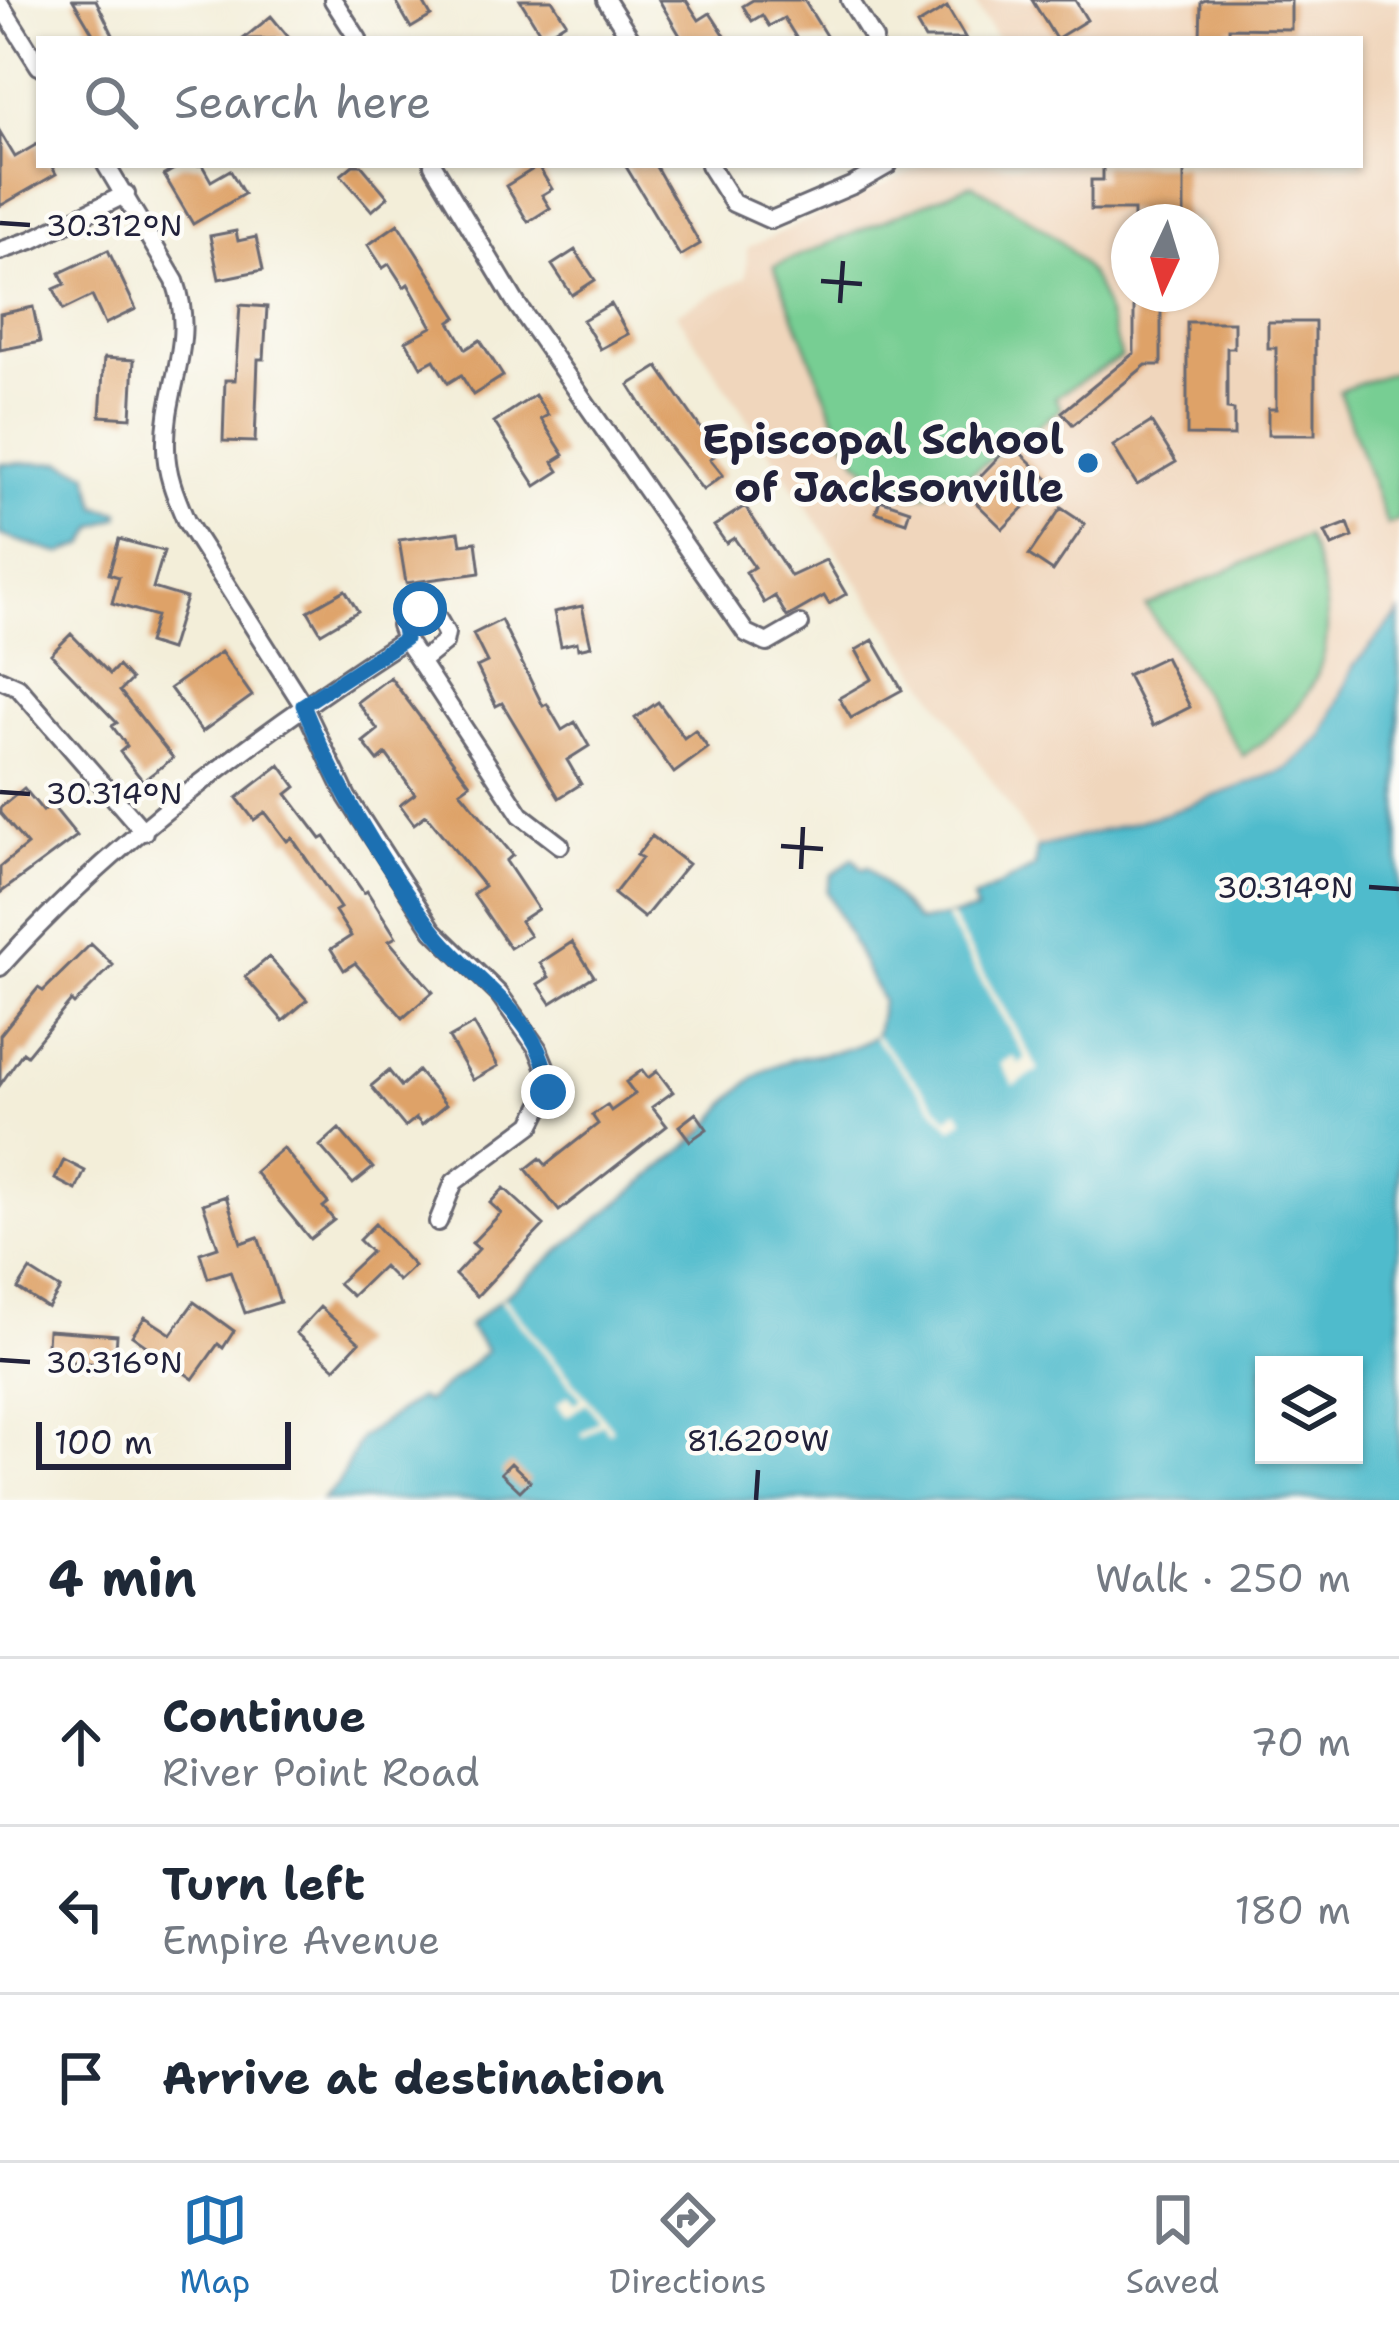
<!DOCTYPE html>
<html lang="en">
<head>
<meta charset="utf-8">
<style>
  body { margin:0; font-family:"Shantell Sans",sans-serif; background:#f6f6f7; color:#1f2937 }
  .controls { position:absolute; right:36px; bottom:36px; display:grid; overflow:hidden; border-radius:0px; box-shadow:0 3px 9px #0004 }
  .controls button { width:108px; height:108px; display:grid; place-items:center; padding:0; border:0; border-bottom:3px solid #e0e1e3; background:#fff; color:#1f2937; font:60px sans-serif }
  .compass { position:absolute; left:1111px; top:204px; width:108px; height:108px; border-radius:50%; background:#fff; box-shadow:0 3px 9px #0004; rotate:184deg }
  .scale { position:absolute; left:36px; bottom:30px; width:255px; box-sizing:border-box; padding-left:12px; border:6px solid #22223b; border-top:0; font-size:33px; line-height:42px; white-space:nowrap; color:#22223b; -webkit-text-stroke:9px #fdfcf7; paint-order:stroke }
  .stop { position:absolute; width:36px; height:36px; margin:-27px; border:9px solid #1f6fb2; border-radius:50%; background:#fff }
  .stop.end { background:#1f6fb2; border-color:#fff; box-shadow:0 3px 12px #0008 }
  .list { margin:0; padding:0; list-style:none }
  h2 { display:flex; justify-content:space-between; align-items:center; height:156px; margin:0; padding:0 48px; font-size:51px }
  h2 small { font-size:39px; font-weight:400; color:#747a83 }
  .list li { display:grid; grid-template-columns:78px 1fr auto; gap:36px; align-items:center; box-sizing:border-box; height:168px; padding:0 48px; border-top:3px solid #e0e1e3 }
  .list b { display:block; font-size:45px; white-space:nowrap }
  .list p { margin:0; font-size:39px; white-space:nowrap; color:#747a83 }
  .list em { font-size:39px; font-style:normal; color:#747a83 }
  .icon { flex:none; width:66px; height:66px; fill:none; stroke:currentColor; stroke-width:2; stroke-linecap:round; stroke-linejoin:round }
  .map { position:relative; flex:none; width:1399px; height:1500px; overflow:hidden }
  .search { position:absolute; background:#fff; box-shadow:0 3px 9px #0004; left:36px; right:36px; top:36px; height:132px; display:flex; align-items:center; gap:30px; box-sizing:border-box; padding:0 42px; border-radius:0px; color:#747a83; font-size:45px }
  .sheet { height:660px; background:#fff }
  nav { display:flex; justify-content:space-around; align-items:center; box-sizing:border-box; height:168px; border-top:3px solid #e0e1e3; background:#fff; font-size:33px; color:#747a83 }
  nav a { display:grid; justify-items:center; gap:6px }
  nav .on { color:#1f6fb2 }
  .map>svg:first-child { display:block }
  .built { fill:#f0d6bc; fill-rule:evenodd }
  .green { fill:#77ce93; stroke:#4c7867; stroke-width:3 }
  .water { fill:#50bbcc; stroke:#396e84; stroke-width:3; fill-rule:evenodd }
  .pier { fill:#f3eed9 }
  .building { fill:#dea268 }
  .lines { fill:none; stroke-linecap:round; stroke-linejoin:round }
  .minor-casing { stroke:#6b6972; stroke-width:22 }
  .minor { stroke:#fff; stroke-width:16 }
  .route { stroke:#1f6fb2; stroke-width:15 }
  .ticks { fill:none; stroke:#22223b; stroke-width:4.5 }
  .poi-dot { fill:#1f6fb2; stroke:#fdfcf7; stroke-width:4.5 }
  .labels { text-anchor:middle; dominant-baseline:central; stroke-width:9; stroke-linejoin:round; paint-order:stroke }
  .poi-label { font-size:42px; font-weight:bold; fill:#22223b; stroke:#fdfcf7; text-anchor:end }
  .ticks-label { font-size:30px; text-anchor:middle; fill:#22223b; stroke:#fdfcf7; stroke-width:9; stroke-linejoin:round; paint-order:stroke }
</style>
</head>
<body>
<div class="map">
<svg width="1399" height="1500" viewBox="0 0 1399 1500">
  <rect width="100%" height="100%" fill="#fdfcf7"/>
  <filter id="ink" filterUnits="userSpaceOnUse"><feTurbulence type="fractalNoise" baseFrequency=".00833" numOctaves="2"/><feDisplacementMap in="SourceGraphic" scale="24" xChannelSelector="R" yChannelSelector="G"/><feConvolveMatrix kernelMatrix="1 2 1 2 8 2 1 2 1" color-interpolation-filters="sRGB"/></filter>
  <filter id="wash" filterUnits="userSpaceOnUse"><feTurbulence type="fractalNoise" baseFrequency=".004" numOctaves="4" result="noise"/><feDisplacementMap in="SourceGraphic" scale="48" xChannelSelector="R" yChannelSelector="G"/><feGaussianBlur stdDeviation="2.7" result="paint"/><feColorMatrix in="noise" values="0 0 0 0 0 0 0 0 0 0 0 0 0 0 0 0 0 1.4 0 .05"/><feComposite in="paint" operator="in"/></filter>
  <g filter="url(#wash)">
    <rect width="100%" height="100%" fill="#f3eed9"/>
    <path class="built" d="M973,0h426v613l-45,52 -32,72 -37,33 -116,43 -132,35 -361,-535 70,-36 1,-29 180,-83h433v-126h-363zM1129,222h72v72h-72z"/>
    <path class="green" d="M972,184c46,28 97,52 124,101 11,22 17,49 25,72l-66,40 6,12 -115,82 -35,5 -15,-4 -39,-32 -18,-31 -65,-163z
      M1399,370v150l-12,5 -48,-134z
      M1306,536c41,95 24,161 -63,220l-97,-150z"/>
    <path class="water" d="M62,462l26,11 9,34 22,5v5l-24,10 -9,17 -25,10 -61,-19v-71z
      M1399,613v887h-1077l16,-16 23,-47 58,-39 7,4 61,-51 -19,-25 238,-195c23,-33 47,-61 88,-72 30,-7 57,-6 82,-24l6,-34 -55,-110 5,-16 21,-17 10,11 5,-2 50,55 59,-11 -4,-12 62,-32 2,-19 132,-35 116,-43 37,-33 32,-72zM1264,1365h90v90h-90z"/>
    <path class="pier" d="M951,916l88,154 -25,16 -14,-22 14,-8 5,8 7,-5 -81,-142z
      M876,1035l72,83 10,-9 6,10 -12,10 -79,-92z
      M504,1297l109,132 -4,4 -7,-9 -18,14 -3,-4 18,-14 -13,-17 -19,14 -11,-12 12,-10 7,8 6,-5 -81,-98z"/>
    <g id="blocks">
      <path class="building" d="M73,0h23l19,39h-19z
        M395,0h27l9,16 -20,12z
        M520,0h32l14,22 -23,15z
        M659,0h27l13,20 11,-7 17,26h-45z
        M753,0h51l24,39h-31l-13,-21 -15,8 -7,-11 -10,6 -9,-15z
        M1032,0h43l12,20 -31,19z
        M1206,0h85v29l-62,-1v11h-29l1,-37z
        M947,7l19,32h-41l-8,-14z
        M271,16l19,23h-47z
        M0,132l15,25 24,-14v22h12l5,9 -56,32z
        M181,165h21l9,16 19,-11 14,24 -51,30 -29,-49z
        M353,165h8l27,32 -16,14 -31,-36z
        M625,165h30l45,79 -20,12z
        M1103,165h81v57h-50v-12h-43v-30h12z
        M538,166l14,23 -10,6 8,13 -22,14 -22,-36z
        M398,224l59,93 -7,5 16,27 14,-9 23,36 -30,19 -12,-20 -13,8 -14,-23 -13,7 -15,-26 26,-14 -24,-43 -4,3 -15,-23 -6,4 -15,-23z
        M236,231l2,10 18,-4 7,33 -44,9 -9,-43z
        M108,250l28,59 -31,15 -13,-28 -29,14 -9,-21 11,-5 -5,-11z
        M575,250l20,30 -23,15 -20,-30z
        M1134,294h27v71h-15l-73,60 -11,-13 72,-59z
        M611,304l17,30 -28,15 -17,-29z
        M240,305l27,2 -3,52h-6l-3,83 -32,-1 2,-61h10z
        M33,307l7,35 -40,8v-36z
        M1187,322h47v26h-7v61l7,1v26l-47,-1z
        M1268,322h47v113h-47v-26h8v-61h-8z
        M104,358l30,2 -3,58 -31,-2z
        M658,367l60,86 -8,6 13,16 -20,15 -40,-51 -34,-54z
        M535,395l13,20 -7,4 23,36 -11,7 6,9 -23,15 -42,-64z
        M1151,422l25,40 -39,23 -24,-39z
        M1011,444l39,37 -47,48 -38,-37z
        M880,500l30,10 -4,12 -30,-10z
        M745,506l46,70 35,-16 20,34 -17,10 -5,-8 -37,21 -12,-21 -11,7 -18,-31 8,-5 -20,-29 -8,5 -12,-17z
        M1061,508l24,16 -32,47 -24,-16z
        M1348,523l5,14 -21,9 -7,-14z
        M459,532l2,12 15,-2 4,31 -74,10 -7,-43z
        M119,539l45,12 -11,37 33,10 -16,52 -22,-7 8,-27 -44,-13 7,-26 -10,-3z
        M345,590l13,21 -37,22 -13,-22z
        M582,606l9,40 -13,3 -1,-7 -16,4 -7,-34z
        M501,620l42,86 4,-2 15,26 13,-8 14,24 -22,14 14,24 -22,14 -57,-95 -6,3 -19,-39 10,-5 -14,-28z
        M71,634l39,40 8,-8 13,14 -11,11 53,67 -30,23 -23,-29 7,-6 -15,-20 5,-3 -66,-69z
        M873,640l29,50 -51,28 -12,-20 33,-19 -16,-29z
        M221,652l31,44 -50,36 -32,-44z
        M1165,657l25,50 -37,19 -26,-51z
        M390,677l80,107 -10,7 53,64 -7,6 32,48 -18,12 10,15 -20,12 -37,-54 11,-8 -58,-71 -12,9 -14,-19 15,-11 -29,-40 -8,7 -15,-19 15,-12 -21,-28z
        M658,702l26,36 11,-8 13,18 -34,25 -39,-55z
        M280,765l16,22 -9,7 34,45 4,-2 39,56 3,-2 29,46 -7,4 44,51 -30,26 -48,-55 -11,7 -13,-21 20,-13 -16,-25 5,-3 -48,-70 -5,3 -22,-29 -11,8 -17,-22z
        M24,788l19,23 8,-7 26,32 -77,57v-26l27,-22 -27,-32v-5z
        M652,836l36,28 -44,54 -30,-24 28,-36 -5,-3z
        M572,942l22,34 -43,27 -13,-19 11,-7 -9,-14z
        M91,944l22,21 -39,39 -3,-3 -44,54 -4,-3 -23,33v-50l38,-47 5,3z
        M269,957l38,43 -24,21 -38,-44z
        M474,1024l24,42 -25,14 -24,-42z
        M642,1070l6,8 9,-7 16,21 -21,15 15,19 -108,85 -33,-42 14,-11 6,7 52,-41 -6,-9 15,-10 4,6 24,-17 -9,-12z
        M389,1071l12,15 17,-15 28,34 -24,20 -6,-7 -11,9 -34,-41z
        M696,1113l11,16 -17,12 -11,-15z
        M339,1129l34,39 -20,16 -33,-38z
        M283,1148l45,55 -5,4 11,13 -24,19 -55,-67z
        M64,1160l21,11 -9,19 -21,-11z
        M504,1188l40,37 -67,71 -22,-21 24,-26 -7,-6 29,-30 -11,-10z
        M226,1196l15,47 17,-6 22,65 -35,11 -15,-42 -22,7 -8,-25 18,-6 -15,-43z
        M375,1224l39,42 -16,15 -15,-15 -31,30 -14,-13 33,-31 -12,-12z
        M30,1270l30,19 -12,19 -30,-19z
        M194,1302l40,29 -11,17 -5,-4 -25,35 -61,-43 13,-19 26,17z
        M320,1307l39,35 -24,26 -39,-35z
        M48,1330l69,5 -2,30 -69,-5z
        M511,1463l19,18 -10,10 -19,-18z"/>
    </g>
  </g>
  <g filter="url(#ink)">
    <use href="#blocks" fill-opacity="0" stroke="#6b6972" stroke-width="3"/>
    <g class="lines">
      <g class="minor-casing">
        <path id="minor" d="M333,0l25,39
          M606,0l25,39
          M850,0l24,39
          M0,4l39,62
          M106,165l69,116c22,63 -11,106 -9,167 0,26 10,49 20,73l117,184 44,92 86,133 66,64 39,55 9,22 1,21 -16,32 -78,58 -16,40
          M433,165l83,138 230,330 21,10 33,-19
          M709,165l24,38 38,17 82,-35 35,-20
          M0,251l32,-11 94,-46
          M420,662l24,-19 2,-10 -11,-19 -29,-3 -6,14 5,14 116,176 39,30
          M0,679l18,8 126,145
          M0,967c111,-125 264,-237 405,-328"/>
      </g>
      <use href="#minor" class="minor"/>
    </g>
  </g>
  <g class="lines" filter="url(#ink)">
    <path class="route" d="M420,609l-14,2 -5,7 4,21 -102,66c32,79 78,157 130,225 39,52 114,89 115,162"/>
  </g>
  <path class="ticks" d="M0,223l30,2M821,281l41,3M840,303l3,-42M0,792l30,2M781,846l42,3M801,869l2,-42M1369,887l30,2M0,1360l30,2M756,1500l2,-30"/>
  <circle class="poi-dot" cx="1088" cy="463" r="12"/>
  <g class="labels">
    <g class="poi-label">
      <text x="1064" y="439">Episcopal School<tspan x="1064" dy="48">of Jacksonville</tspan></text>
    </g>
  </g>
  <g class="ticks-label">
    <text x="114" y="236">30.312°N</text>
    <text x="114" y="804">30.314°N</text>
    <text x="1285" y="898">30.314°N</text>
    <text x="114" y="1373">30.316°N</text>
    <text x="758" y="1451">81.620°W</text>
  </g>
</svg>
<div class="controls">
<button><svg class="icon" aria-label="layers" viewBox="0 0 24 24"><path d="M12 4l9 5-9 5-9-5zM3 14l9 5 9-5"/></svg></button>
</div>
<svg class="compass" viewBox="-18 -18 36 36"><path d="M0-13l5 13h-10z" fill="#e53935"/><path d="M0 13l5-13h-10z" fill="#747a83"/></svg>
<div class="scale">100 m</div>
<div class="stop" style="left:420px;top:609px"></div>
<div class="stop end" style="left:548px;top:1092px"></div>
<div class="search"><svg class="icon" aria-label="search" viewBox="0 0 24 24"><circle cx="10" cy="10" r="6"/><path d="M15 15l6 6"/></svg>Search here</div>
</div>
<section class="sheet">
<h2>4 min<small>Walk · 250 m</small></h2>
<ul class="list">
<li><svg class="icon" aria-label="ahead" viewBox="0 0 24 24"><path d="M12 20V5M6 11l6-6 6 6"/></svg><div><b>Continue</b><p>River Point Road</p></div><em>70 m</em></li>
<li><svg class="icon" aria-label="left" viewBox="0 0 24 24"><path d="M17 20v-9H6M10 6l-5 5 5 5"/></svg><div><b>Turn left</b><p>Empire Avenue</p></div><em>180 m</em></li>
<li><svg class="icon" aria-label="arrive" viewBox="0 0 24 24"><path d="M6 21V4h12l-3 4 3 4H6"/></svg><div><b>Arrive at destination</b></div></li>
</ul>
</section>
<nav>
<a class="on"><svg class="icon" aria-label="map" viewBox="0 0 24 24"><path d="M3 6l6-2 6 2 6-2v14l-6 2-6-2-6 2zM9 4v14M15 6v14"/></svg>Map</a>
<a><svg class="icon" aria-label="directions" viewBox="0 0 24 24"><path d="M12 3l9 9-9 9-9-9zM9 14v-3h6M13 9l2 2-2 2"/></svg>Directions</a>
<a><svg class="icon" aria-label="saved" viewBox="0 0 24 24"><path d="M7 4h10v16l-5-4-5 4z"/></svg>Saved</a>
</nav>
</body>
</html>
